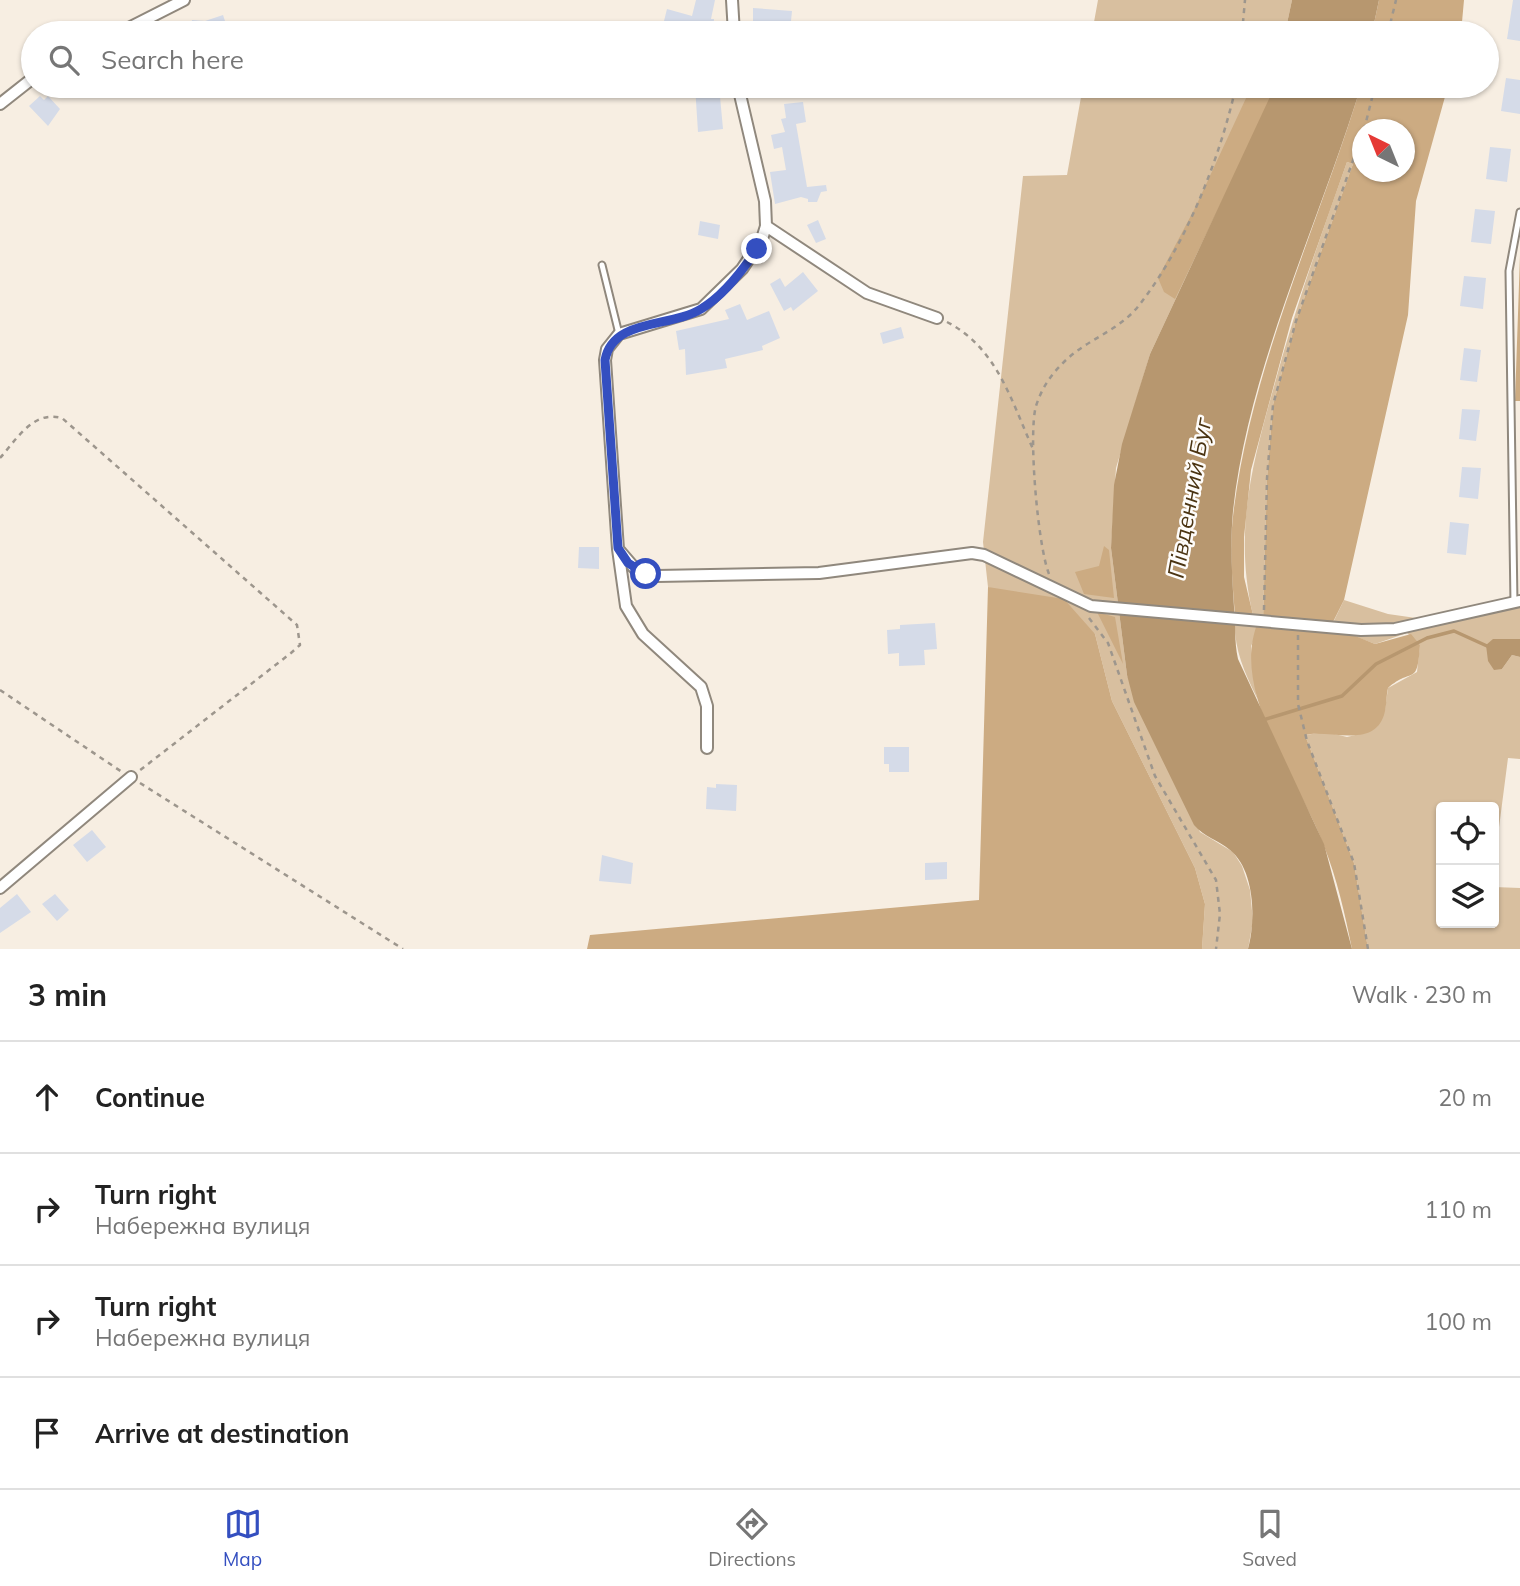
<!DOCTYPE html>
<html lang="en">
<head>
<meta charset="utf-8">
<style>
  body { margin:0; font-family:Mulish,sans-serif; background:#f2f2f2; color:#222 }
  .controls { position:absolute; right:21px; bottom:21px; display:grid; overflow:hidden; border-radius:7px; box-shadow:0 2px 5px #0004 }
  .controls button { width:63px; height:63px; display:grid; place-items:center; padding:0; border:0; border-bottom:2px solid #e0e0e0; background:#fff; color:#222; font:35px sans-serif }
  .compass { position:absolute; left:1352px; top:119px; width:63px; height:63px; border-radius:50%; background:#fff; box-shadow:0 2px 5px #0004; rotate:317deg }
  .stop { position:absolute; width:21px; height:21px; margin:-16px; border:5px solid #344fc0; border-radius:50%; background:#fff }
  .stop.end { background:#344fc0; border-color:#fff; box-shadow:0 2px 7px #0008 }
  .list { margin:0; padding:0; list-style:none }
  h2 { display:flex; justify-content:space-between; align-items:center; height:91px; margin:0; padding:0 28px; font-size:30px }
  h2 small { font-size:23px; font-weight:400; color:#767676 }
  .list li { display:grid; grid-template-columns:46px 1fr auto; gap:21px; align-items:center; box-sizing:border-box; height:112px; padding:0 28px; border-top:2px solid #e0e0e0 }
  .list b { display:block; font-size:26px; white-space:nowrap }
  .list p { margin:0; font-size:23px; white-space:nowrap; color:#767676 }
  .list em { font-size:23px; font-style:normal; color:#767676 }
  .icon { flex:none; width:38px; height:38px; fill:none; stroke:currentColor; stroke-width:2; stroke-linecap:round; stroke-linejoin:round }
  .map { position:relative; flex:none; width:1520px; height:949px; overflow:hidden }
  .search { position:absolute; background:#fff; box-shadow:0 2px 5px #0004; left:21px; right:21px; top:21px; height:77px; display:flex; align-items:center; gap:18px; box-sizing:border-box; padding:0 24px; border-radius:38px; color:#767676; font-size:26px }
  .sheet { height:539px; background:#fff }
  nav { display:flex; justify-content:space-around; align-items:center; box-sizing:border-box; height:98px; border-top:2px solid #e0e0e0; background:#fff; font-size:19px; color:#767676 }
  nav a { display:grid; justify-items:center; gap:4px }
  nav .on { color:#344fc0 }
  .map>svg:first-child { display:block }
  .green { fill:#d8bf9f }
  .forest { fill:#ccab82; fill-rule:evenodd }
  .water { fill:#b7976f }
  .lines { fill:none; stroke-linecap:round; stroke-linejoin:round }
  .stream { stroke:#b7976f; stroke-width:3.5 }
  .building { fill:#d5dbe8 }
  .lane-casing { stroke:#90887d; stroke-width:9 }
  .street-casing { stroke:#90887d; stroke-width:14 }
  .path { stroke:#9d968d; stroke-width:2.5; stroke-dasharray:5 5; stroke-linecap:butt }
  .lane { stroke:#fff; stroke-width:5 }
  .street { stroke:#fff; stroke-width:10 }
  .route { stroke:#344fc0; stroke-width:9 }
  .labels { text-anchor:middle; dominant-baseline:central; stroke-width:5; stroke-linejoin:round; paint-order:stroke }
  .water-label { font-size:23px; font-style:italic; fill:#4b3412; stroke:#fefcfa }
</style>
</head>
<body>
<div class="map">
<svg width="1520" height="949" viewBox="0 0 1520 949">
  <rect width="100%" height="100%" fill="#f7eee2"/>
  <path class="green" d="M1098,0h194l-7,33h-193z
    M1083,86h192l-125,268 -34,114 -5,80 16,127 73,157 33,20 9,14 8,24 3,31 -5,28h-46l3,-45 -10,-36 -83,-167 -17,-67 -107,-47 -5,-45 40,-366 44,-1z
    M1347,162l6,2 -57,157 -23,84 -6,73 -4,144 -12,24 6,52c-14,-29 -24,-51 -22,-83h18c-19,-81 -2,-147 20,-225 21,-78 47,-153 74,-228z
    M1520,596v43h-26l8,30 10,-14 8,2v102l-12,-1 -14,108v-59h-53v116h53v-36l26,1v61h-152l-14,-86 -49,-128 21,-3 21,5 17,-4 21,-23 3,-22 29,-16 3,-27 -13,-12 -32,11 -44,-17 13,-27 44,14 28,4z"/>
  <path class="forest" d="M1379,0h85l-3,33h-89z
    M1361,86h87l-32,115 -8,114 -64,285 -13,26 44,18 36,-10 9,11c-3,43 -7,21 -32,43 -2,8 -1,18 -4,27 -11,34 -55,14 -79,20l49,128 14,86h-16c-7,-35 -15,-70 -28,-103 -24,-65 -95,-154 -66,-224h5l4,-144 6,-73 23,-84 57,-157 -6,-2 -55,156 -41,152 -7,67v40l9,38h-18c-3,-36 -6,-71 -1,-107 19,-146 84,-282 127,-422zM1362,130h42v42h-42z
    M1259,90l14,5 -98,204 -11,-7 -6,-14 38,-72 51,-110z
    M1520,255v146h-5z
    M1104,546l5,4 5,48 -30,-4 -9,-22 24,-6z
    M988,587l76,12 31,35 17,67 83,167 10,36 -3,45h-615l3,-14 389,-35z
    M1097,612l18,5 8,47z"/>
  <path class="water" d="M1292,0h87l-7,33h-87z
    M1275,86h86c-42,137 -113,283 -128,425 -3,33 -1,64 1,96 2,18 0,34 4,52l86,185 28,105h-104c8,-29 7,-79 -18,-99 -12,-10 -26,-13 -36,-25l-60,-123 -7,-27 -16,-127 3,-63 8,-41 28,-90z
    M1493,639h27v18l-8,-2 -10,14 -8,1 -6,-9 -2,-16z"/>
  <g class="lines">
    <path class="stream" d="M1263,720l79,-24 34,-32 51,-26 27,-7 33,15"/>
  </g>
  <path class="building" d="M696,0h19l-4,19h3l-1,14h-52l6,-24 25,7z
    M1513,0h7v41l-13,-2z
    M753,8l39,3 -2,20 -37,-10z
    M223,15l6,18h-39l2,-13 13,1z
    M1506,78l14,2v34l-19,-3z
    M695,86h24l4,43 -25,3z
    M40,96l4,4 4,-4 12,13 -12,17 -19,-20z
    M803,102l3,20 -10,2 11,63 19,-2 1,6 -6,1 -4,10h-9v-3l-7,-2 -26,7 -5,-32 16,-2 -4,-23 -8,2 -3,-14 14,-3 -4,-13 5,-1 -2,-14z
    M1490,147l21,2 -4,33 -21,-3z
    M1475,209l20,2 -4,33 -20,-2z
    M818,220l8,19 -10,4 -9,-18z
    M700,221l20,4 -2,14 -20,-4z
    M803,272l15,19 -25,20 -2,-4 -7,4 -14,-27 10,-6 5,9z
    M1464,276l22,2 -3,31 -23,-3z
    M740,304l7,16 22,-9 11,27 -18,8 1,4 -38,9 2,9 -41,7 -1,-26 -6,1 -3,-19 53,-12 -4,-9z
    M901,327l3,11 -21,6 -3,-11z
    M1464,348l17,2 -4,32 -17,-2z
    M1462,409l18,1 -4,31 -17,-2z
    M1462,467l19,1 -3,31 -19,-2z
    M1450,522l19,2 -3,31 -19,-2z
    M579,547h20v22l-21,-1z
    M935,623l2,26 -13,1 1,15 -26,1v-13l-11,1 -1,-24 13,-1v-4z
    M884,747h25v25h-20v-8h-5z
    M716,784l21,1 -1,26 -30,-2 1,-22 9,1z
    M92,830l14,17 -19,15 -14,-17z
    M602,855l31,8 -2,21 -32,-3z
    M947,862v17l-22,1v-17z
    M17,894l14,18 -31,21v-25z
    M55,894l14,16 -12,11 -15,-17z"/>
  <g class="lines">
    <g class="lane-casing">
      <path id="lane" d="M602,265l17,69
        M1514,603l-5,-332 11,-59"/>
    </g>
    <g class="street-casing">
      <path id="street" d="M732,0l2,33
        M119,33l65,-33
        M0,104l33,-26
        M766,226l101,67 70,25
        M618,549l19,22 20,5 162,-3 153,-20 12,2 107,51 270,24 34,-1 125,-28
        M707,748v-42l-6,-19 -58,-53 -17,-28 -8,-57 -13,-189 2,-11 12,-15 82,-25 41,-40 20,-30 4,-13 -1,-25 -27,-115
        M0,888l131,-111"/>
    </g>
    <path class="path" d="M1242,33l3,-33
      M1388,33l8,-33
      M1364,130l11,-44
      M947,322c50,26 64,78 86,127
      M0,458c17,-19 33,-48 62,-40l235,207 3,20 -9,8 -152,118
      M1049,574c-11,-27 -21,-140 -13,-168 5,-16 14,-30 25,-41 24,-26 58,-33 79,-61 46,-59 80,-146 96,-218
      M1264,610l3,-132 6,-73 23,-84 66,-186
      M1089,618l19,25 47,133 61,104 4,34 -4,35
      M1298,635v69l9,37 47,122 14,86
      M0,690l122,82
      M140,783l263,166"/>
    <use href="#lane" class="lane"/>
    <use href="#street" class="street"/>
  </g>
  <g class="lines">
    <path class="route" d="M646,574l-18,-11 -10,-15 -13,-188c8,-42 65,-32 96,-51 22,-13 42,-39 56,-60"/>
  </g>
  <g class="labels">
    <g class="water-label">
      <text transform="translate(1189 498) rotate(-80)">Південний Буг</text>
    </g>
  </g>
</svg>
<div class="controls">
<button><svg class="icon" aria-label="locate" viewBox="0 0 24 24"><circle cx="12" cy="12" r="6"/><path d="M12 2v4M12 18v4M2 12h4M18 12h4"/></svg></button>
<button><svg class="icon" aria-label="layers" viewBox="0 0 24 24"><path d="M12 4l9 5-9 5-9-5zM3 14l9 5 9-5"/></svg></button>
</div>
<svg class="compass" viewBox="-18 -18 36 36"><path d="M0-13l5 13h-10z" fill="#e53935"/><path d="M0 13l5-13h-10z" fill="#767676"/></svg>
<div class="stop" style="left:646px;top:574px"></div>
<div class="stop end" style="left:757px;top:249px"></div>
<div class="search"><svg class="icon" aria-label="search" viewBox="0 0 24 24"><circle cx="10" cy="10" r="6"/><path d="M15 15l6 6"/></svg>Search here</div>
</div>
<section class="sheet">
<h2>3 min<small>Walk · 230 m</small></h2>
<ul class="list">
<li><svg class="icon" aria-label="ahead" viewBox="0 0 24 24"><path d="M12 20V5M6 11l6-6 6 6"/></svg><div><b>Continue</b></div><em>20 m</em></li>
<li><svg class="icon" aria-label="right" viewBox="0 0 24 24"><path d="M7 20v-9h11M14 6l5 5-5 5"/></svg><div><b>Turn right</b><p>Набережна вулиця</p></div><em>110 m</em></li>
<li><svg class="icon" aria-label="right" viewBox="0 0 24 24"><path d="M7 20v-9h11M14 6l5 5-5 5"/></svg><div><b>Turn right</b><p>Набережна вулиця</p></div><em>100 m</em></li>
<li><svg class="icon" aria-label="arrive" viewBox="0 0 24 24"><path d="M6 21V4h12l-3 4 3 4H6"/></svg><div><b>Arrive at destination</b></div></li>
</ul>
</section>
<nav>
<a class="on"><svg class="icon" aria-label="map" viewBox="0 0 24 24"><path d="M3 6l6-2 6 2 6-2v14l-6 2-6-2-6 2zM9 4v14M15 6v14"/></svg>Map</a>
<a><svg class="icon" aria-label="directions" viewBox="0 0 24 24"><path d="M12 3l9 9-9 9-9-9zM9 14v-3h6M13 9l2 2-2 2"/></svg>Directions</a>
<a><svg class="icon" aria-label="saved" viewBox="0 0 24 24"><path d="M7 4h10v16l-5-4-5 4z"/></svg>Saved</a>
</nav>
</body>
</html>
